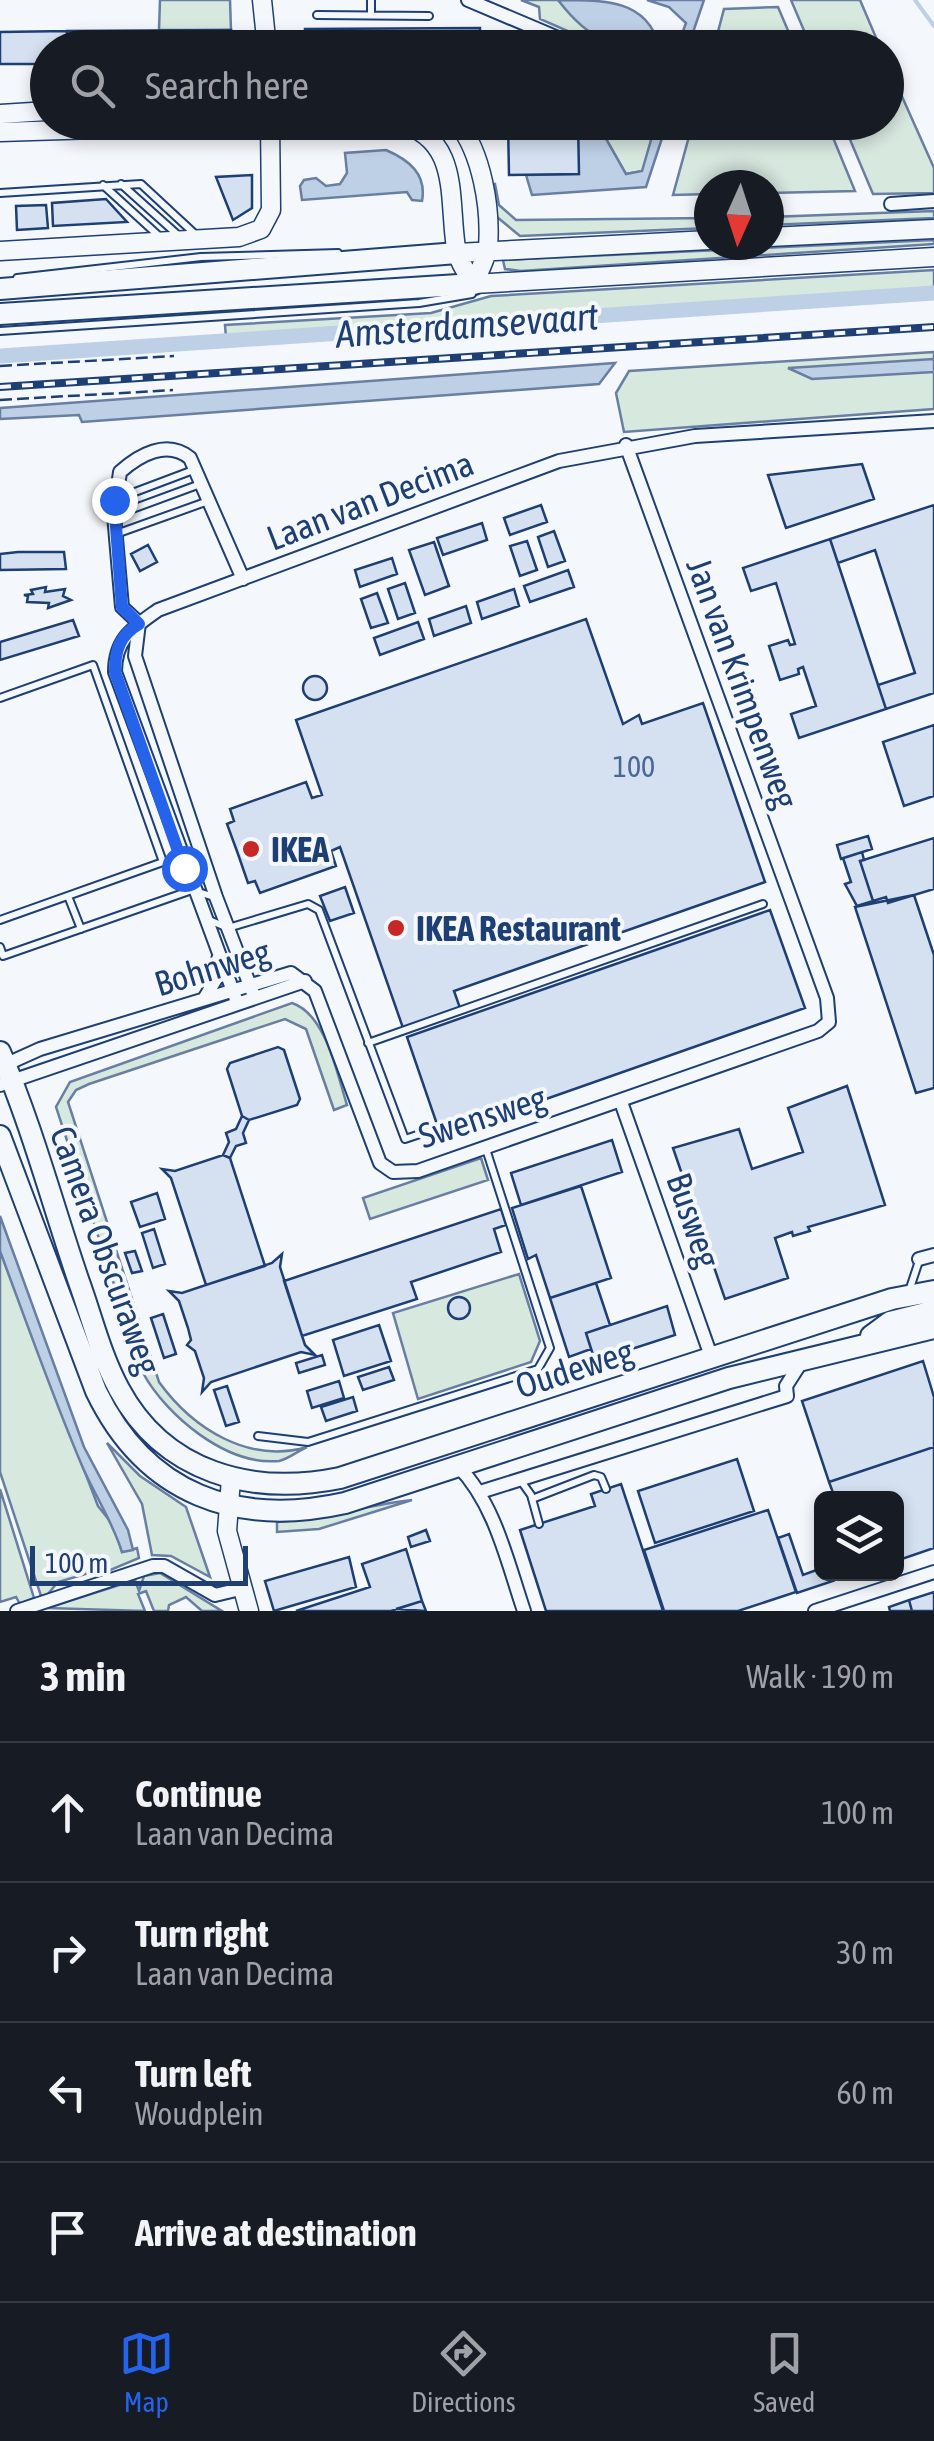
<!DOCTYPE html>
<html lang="en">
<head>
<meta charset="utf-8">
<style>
  body { margin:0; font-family:"Asap Condensed",sans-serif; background:#20242c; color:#f1f3f6 }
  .controls { position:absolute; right:30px; bottom:30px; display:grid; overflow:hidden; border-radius:15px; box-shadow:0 5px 15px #0003 }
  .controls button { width:90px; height:90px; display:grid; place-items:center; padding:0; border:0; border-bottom:2px solid #363941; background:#171b24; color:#f1f3f6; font:50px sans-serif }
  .compass { position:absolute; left:694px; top:170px; width:90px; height:90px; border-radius:50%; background:#171b24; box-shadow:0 5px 15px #0003; rotate:183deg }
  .scale { position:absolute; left:30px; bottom:25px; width:218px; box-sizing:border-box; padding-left:10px; border:5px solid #1d3f73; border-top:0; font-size:28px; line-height:35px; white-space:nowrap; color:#1d3f73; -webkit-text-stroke:8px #f4f7fb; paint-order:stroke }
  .stop { position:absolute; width:30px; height:30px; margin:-22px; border:8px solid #2563eb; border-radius:50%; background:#fff }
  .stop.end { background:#2563eb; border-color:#fff; box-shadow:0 2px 10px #0008 }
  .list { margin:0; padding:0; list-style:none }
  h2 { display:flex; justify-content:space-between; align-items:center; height:130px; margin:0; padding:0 40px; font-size:42px }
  h2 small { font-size:32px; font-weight:400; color:#9ea1a6 }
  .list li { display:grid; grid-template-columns:65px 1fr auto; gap:30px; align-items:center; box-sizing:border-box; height:140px; padding:0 40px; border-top:2px solid #363941 }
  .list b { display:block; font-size:38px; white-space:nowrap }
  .list p { margin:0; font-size:32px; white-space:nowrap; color:#9ea1a6 }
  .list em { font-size:32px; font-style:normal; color:#9ea1a6 }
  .icon { flex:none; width:55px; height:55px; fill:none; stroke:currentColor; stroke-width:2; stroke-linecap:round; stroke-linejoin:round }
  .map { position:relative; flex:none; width:934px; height:1611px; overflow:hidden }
  .search { position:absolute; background:#171b24; box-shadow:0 5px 15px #0003; left:30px; right:30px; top:30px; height:110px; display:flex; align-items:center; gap:25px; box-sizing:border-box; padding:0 35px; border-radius:55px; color:#9ea1a6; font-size:38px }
  .sheet { height:690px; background:#171b24 }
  nav { display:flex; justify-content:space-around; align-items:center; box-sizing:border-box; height:140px; border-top:2px solid #363941; background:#171b24; font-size:28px; color:#9ea1a6 }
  nav a { display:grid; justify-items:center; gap:5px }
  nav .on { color:#2563eb }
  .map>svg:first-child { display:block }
  .green { fill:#d7e8df; stroke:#687fa3; stroke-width:2.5 }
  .water { fill:#bed0e5; stroke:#687fa3; stroke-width:2.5 }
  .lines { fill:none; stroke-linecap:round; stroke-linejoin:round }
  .stream { stroke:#bed0e5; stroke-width:4 }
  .canal { stroke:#bed0e5; stroke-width:15 }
  .building { fill:#d5e0f0; stroke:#1d3f73; stroke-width:2.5 }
  .lane-casing { stroke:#1d3f73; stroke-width:10 }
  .street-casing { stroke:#1d3f73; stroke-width:16 }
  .secondary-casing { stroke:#1d3f73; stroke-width:21 }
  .primary-casing { stroke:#1d3f73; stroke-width:24 }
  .lane { stroke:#f4f7fb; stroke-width:6 }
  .street { stroke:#f4f7fb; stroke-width:12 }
  .secondary { stroke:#f4f7fb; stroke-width:18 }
  .primary { stroke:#f4f7fb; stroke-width:20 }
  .rail-casing { stroke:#1d3f73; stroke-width:8 }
  .rail { stroke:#f4f7fb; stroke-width:4; stroke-dasharray:11; stroke-linecap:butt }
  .fence { stroke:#1d3f73; stroke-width:2.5; stroke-dasharray:12 5; stroke-linecap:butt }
  .route { stroke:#2563eb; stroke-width:12 }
  .poi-dot { fill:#c62828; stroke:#f4f7fb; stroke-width:4 }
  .labels { text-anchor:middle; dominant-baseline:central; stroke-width:8; stroke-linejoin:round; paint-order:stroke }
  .number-label { font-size:30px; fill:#4b6792 }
  .street-label { font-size:35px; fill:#1d3f73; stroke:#f4f7fb }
  .poi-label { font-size:35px; font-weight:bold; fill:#1d3f73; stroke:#f4f7fb; text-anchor:start }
  .water-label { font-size:38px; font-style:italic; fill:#1d3f73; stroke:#f4f7fb }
</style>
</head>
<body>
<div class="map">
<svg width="934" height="1611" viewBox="0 0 934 1611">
  <rect width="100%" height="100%" fill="#f4f7fb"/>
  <path class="green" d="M160,0h70l1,30h-72z
    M521,0h37l37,38 22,9h-40v-12l-37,-16 -1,-12z
    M791,0h69l20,47h-69z
    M778,7l17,40h-81l10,-38z
    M887,63l47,105v25l-61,1 -30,-71 43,-1z
    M693,122l134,1 28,68 -86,2v-8h-60v9l-36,1z
    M597,123h59l-13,48 -17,3z
    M495,184l4,21 17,15 193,-2v10l-189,8 -23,-19 -6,-32z
    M934,211v7l-165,7v-8z
    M934,240v4l-413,27 -16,-2 -2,-9z
    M934,270v20l-708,48 -1,-13 206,-12 60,-17z
    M934,352v57l-310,23 -8,-39 13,-22z
    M292,1003c34,11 45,71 55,102l-13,5 -28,-81 -21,-10 -196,65 -13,6 -8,12 91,280c34,47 90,82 148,65 -9,4 -19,12 -28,14 -53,5 -113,-46 -136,-88l-87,-266 14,-25z
    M481,1158l7,22 -118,39 -7,-21z
    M0,1251l98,255 16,20 8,26 15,-4 2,10 -38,16 -2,-4 -41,12 -11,13 -6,1 -41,-124z
    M519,1274l21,67 -9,21 -113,37 -25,-86z
    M107,1443l33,33 46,31 24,70 -39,-21 -19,-1 -10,-51z
    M0,1489l34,109 -14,6 -4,-7 -16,5z
    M412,1500l-93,29 -42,3v-10c46,-3 89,-17 135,-22z
    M160,1573l62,38h-20l-16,-14 -17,8 -1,6h-14l-8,-20 -8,3 7,17 -98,-3 88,-28 4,11 5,-15z"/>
  <path class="water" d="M558,0c49,0 88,0 101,45l5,2c-51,1 -73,-4 -106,-47z
    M647,0h57l-16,47h-11l9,-24 -17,-16z
    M578,122l19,1 29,51 16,-3 14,-48h11l-21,64 -114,8 -6,-20 52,-1z
    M386,150c23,10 41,24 36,51l-10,-1 -5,-8 -105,8 -2,-14 4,-6 12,-2 10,8 14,-2 7,-11 -2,-20z
    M934,359v13l-122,7 -24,-11z
    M615,363l-16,21 -517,38 -3,-7 -79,4v-11z
    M0,1216l84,231 44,83 5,20 -11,2c-10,-32 -29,-59 -42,-91 -29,-69 -54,-140 -80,-210z"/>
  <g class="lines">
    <path class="stream" d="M915,0l19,26"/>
    <path class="canal" d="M0,356l934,-63"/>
  </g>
  <path class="building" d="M480,28v20h-175v-19z
    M231,30v18h-164v-17z
    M67,31v17h-19v16h-48v-32z
    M508,122h70l1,52 -70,1z
    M252,175v33l-19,12 -17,-43z
    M106,199l21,23 -74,4 -1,-23z
    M46,205l2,23 -31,2 -1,-24z
    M862,464l12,35 -88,29 -18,-53z
    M541,505l6,17 -37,13 -6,-17z
    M934,505v188l-48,16 -8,-24 37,-12 -40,-123 -37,13 -8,-24z
    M482,523l5,17 -44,15 -6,-17z
    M554,531l11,30 -17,6 -10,-30z
    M830,539l56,170 -87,29 -8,-24 25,-8 -13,-39 -5,2 1,5 -19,6 -11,-34 19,-6 2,5 5,-1 -19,-61 -25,8 -8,-23z
    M527,541l10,29 -17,6 -10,-30z
    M434,542l15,44 -24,9 -16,-45z
    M148,545l9,17 -17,9 -9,-17z
    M18,552h46l2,17 -66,1v-16z
    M392,558l5,16 -37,13 -5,-17z
    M568,570l6,17 -44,15 -6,-16z
    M405,583l10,30 -17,6 -10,-30z
    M46,587l-1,5 20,-3 -2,7 8,4 -23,8 1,-5 -22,-1 1,-6 -4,-1 9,-1 -2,-4z
    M514,589l5,17 -37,13 -5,-17z
    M377,593l11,30 -17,5 -10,-29z
    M466,606l5,17 -37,13 -5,-17z
    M586,619l37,105 16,-9 3,9 61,-21 62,179 -311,109 6,17 -57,20 -63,-181 -9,4 5,15 -76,27 -5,-12 -7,2 -10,-29 -11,-30 7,-3 -4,-12 76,-27 6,16 10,-3 -26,-75z
    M73,620l6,16 -79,24v-18z
    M418,622l6,17 -44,16 -6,-17z
    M303 688a12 12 0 1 1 24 0a12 12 0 1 1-24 0Z
    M934,725v71l-30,10 -21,-64z
    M868,836l4,13 -31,10 -4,-14z
    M934,838v51l-46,14 -2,-6 -13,4 -13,-40z
    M862,852l2,8 -4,1 13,40 -16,5 -12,-22 6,-2 -8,-24z
    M345,887l9,26 -24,8 -10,-25z
    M914,895l20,60v133l-18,5 -61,-186z
    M770,910l35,98 -364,128 -34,-99z
    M278,1047l6,3 16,49 -3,6 -48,15 -7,-4 -15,-47 3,-6z
    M847,1086l38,119 -77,22 2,4 -17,5 -1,-4 -17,6 13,40 -63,21 -52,-151 66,-19 13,40 51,-17 -15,-44z
    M242,1116l7,4 -6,13 3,10 -10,3 -6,12 -7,-3 6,-13 -3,-9 10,-4z
    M612,1140l10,32 -101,33 -10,-32z
    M223,1155l7,3 35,108 -59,19 -35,-107 -9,-9 13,2z
    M581,1186l30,92 -61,20 -14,-43 -8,4 -16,-51z
    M157,1193l8,26 -25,8 -9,-25z
    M501,1209l5,16 -12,4 7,23 -90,30 6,17 -115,37 -18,-55z
    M154,1229l11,35 -12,4 -11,-35z
    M135,1251l7,20 -10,2 -7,-20z
    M282,1254l-2,13 25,78 10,10 -14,-3 -90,30 -9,10 2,-14 -9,-27 -8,-6 4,-5 -3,-12 -9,-27 -10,-10 13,2 90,-30z
    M596,1283l14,42 -24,8 5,16 -22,8 -19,-59z
    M448 1308a11 11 0 1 1 22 0a11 11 0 1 1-22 0Z
    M667,1306l8,29 -80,26 -9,-28z
    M163,1314l13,40 -12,4 -13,-40z
    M379,1325l12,36 -47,15 -11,-36z
    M322,1355l3,10 -26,8 -3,-10z
    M923,1361l11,36v50l-105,35 -27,-81z
    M389,1367l5,13 -31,10 -5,-13z
    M339,1381l5,17 -32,10 -5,-17z
    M227,1386l12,36 -13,4 -12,-36z
    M353,1397l4,14 -31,10 -5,-14z
    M934,1447v101l-38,13v-63h-61l-6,-16z
    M737,1459l17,52 -99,32 -17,-52z
    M621,1484l42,127h-117l-26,-81 75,-24 -4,-12z
    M768,1510l28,82 -58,19h-74l-20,-61z
    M426,1530l4,11 -19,6 -3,-10z
    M789,1534l14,41 19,-7 11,13 -36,12 -19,-55z
    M406,1549l16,52 -31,10h-95l74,-24 -8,-23z
    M349,1557l7,30 -82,24 -9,-30z
    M934,1592v19h-22l-3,-11z
    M909,1600l3,11h-22l-1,-4z
    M422,1601l4,10 -30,-2z"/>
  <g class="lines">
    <g class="lane-casing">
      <path id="lane" d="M371,0v15
        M317,15l112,1
        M121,184l58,52
        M103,185l57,52
        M0,193l141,-9 55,51
        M17,278l184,-21 137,-4
        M0,331l419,-28 53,-9
        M119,498l77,-29
        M116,515l87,-32
        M116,534l95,-34
        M0,698l93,-33 70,197 -163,58
        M68,896l13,33
        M209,920l19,8 80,-24 11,6 86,229 51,-17
        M0,947l3,9 189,-66 22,7
        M368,1043l395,-139
        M909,1291l10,-30
        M258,1436l50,6 230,-73 12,-21 -64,-199
        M521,1481l10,14 8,29
        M532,1499l62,-24 7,2 5,12"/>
    </g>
    <g class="street-casing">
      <path id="street" d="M468,0l102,43 -1,5
        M891,204l43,-3
        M139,623l-4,33 81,241 38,99
        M139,623l-17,-16 -8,-92 6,-43c19,-17 47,-33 70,-14l53,121
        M204,999l12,-20 2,-20
        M237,1002l-122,-330c0,-34 18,-44 43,-62l401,-149 136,-25 239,-15
        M0,1067l40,-18 251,-76 24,18 65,172 13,9 25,-1 400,-140 11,-9 -2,-24 -201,-553
        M0,1085l305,-104
        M621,1102l90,254
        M919,1259l15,-4
        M458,1466c37,38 49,95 66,145
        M480,1492l307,-96 -1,-10 16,-25
        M17,1611l136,-45h11l51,29 25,-6
        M815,1611l119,-39"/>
    </g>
    <g class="secondary-casing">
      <path id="secondary" d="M262,0l5,48
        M0,114l48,-3
        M398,122c63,17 50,75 58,126 2,13 11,25 18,36
        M457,122c25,31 34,86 31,125 -2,12 -10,26 -14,37
        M0,132l321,-10
        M769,237l165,-8
        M0,251l239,-14 22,-8 10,-19 -1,-88
        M457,253l252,-13
        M474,284l460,-27
        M231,1479l-4,52 22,80"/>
    </g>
    <g class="primary-casing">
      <path id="primary" d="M0,289l457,-36
        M0,314l474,-30
        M0,1052c32,74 53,154 79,230 13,36 22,74 40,107 45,84 133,107 221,89l552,-179 42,-8
        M0,1136l96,255c50,104 141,136 249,112l384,-125 205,-50
        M871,1336l19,-14 44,-11"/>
    </g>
    <use href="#lane" class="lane"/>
    <use href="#street" class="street"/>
    <use href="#secondary" class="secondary"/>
    <use href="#primary" class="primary"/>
    <g class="rail-casing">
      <path id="rail" d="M0,387l934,-60"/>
    </g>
    <use href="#rail" class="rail"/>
    <path class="fence" d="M0,366l174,-10
      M0,400l173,-10"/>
  </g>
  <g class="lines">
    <path class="route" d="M114,500l8,107 17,17c-19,11 -24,26 -24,48l69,196"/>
  </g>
  <g class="poi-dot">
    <circle cx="251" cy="849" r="10"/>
    <circle cx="396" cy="928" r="10"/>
  </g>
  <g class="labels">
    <g class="number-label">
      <text x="634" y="766">100</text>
    </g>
    <g class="street-label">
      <text transform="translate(370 500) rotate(-21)">Laan van Decima</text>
      <text transform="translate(743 683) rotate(70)">Jan van Krimpenweg</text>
      <text transform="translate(212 967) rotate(-17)">Bohnweg</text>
      <text transform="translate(482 1116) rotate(-18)">Swensweg</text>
      <text transform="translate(694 1220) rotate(71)">Busweg</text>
      <text transform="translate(106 1250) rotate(70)">Camera Obscuraweg</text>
      <text transform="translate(574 1368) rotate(-18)">Oudeweg</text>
    </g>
    <g class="poi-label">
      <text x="271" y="849">IKEA</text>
      <text x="416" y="928">IKEA Restaurant</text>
    </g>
    <g class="water-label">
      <text transform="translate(467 325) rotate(-4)">Amsterdamsevaart</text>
    </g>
  </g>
</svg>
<div class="controls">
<button><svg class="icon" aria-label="layers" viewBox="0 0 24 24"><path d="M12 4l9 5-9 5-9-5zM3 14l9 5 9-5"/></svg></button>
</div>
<svg class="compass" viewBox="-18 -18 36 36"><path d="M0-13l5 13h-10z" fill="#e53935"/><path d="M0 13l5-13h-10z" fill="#9ea1a6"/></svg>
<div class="scale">100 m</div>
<div class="stop" style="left:184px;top:868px"></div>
<div class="stop end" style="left:114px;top:500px"></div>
<div class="search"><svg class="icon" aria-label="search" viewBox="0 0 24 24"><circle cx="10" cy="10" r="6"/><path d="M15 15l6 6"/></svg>Search here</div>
</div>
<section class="sheet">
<h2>3 min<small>Walk · 190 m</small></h2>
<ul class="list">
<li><svg class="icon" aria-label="ahead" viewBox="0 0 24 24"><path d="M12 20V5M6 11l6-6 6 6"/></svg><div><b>Continue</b><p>Laan van Decima</p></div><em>100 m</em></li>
<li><svg class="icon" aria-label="right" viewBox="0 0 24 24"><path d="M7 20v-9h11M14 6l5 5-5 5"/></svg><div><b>Turn right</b><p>Laan van Decima</p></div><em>30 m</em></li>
<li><svg class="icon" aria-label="left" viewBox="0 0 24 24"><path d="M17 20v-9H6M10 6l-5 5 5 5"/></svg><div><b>Turn left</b><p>Woudplein</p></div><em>60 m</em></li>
<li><svg class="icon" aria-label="arrive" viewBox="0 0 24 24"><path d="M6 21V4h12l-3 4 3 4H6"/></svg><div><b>Arrive at destination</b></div></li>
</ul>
</section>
<nav>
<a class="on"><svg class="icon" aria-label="map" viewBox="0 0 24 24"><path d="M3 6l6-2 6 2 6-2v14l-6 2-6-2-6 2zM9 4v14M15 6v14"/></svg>Map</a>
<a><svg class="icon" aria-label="directions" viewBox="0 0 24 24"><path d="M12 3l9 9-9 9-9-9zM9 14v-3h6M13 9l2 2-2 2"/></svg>Directions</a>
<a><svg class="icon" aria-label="saved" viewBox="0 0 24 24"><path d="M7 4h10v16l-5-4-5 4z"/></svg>Saved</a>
</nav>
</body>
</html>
